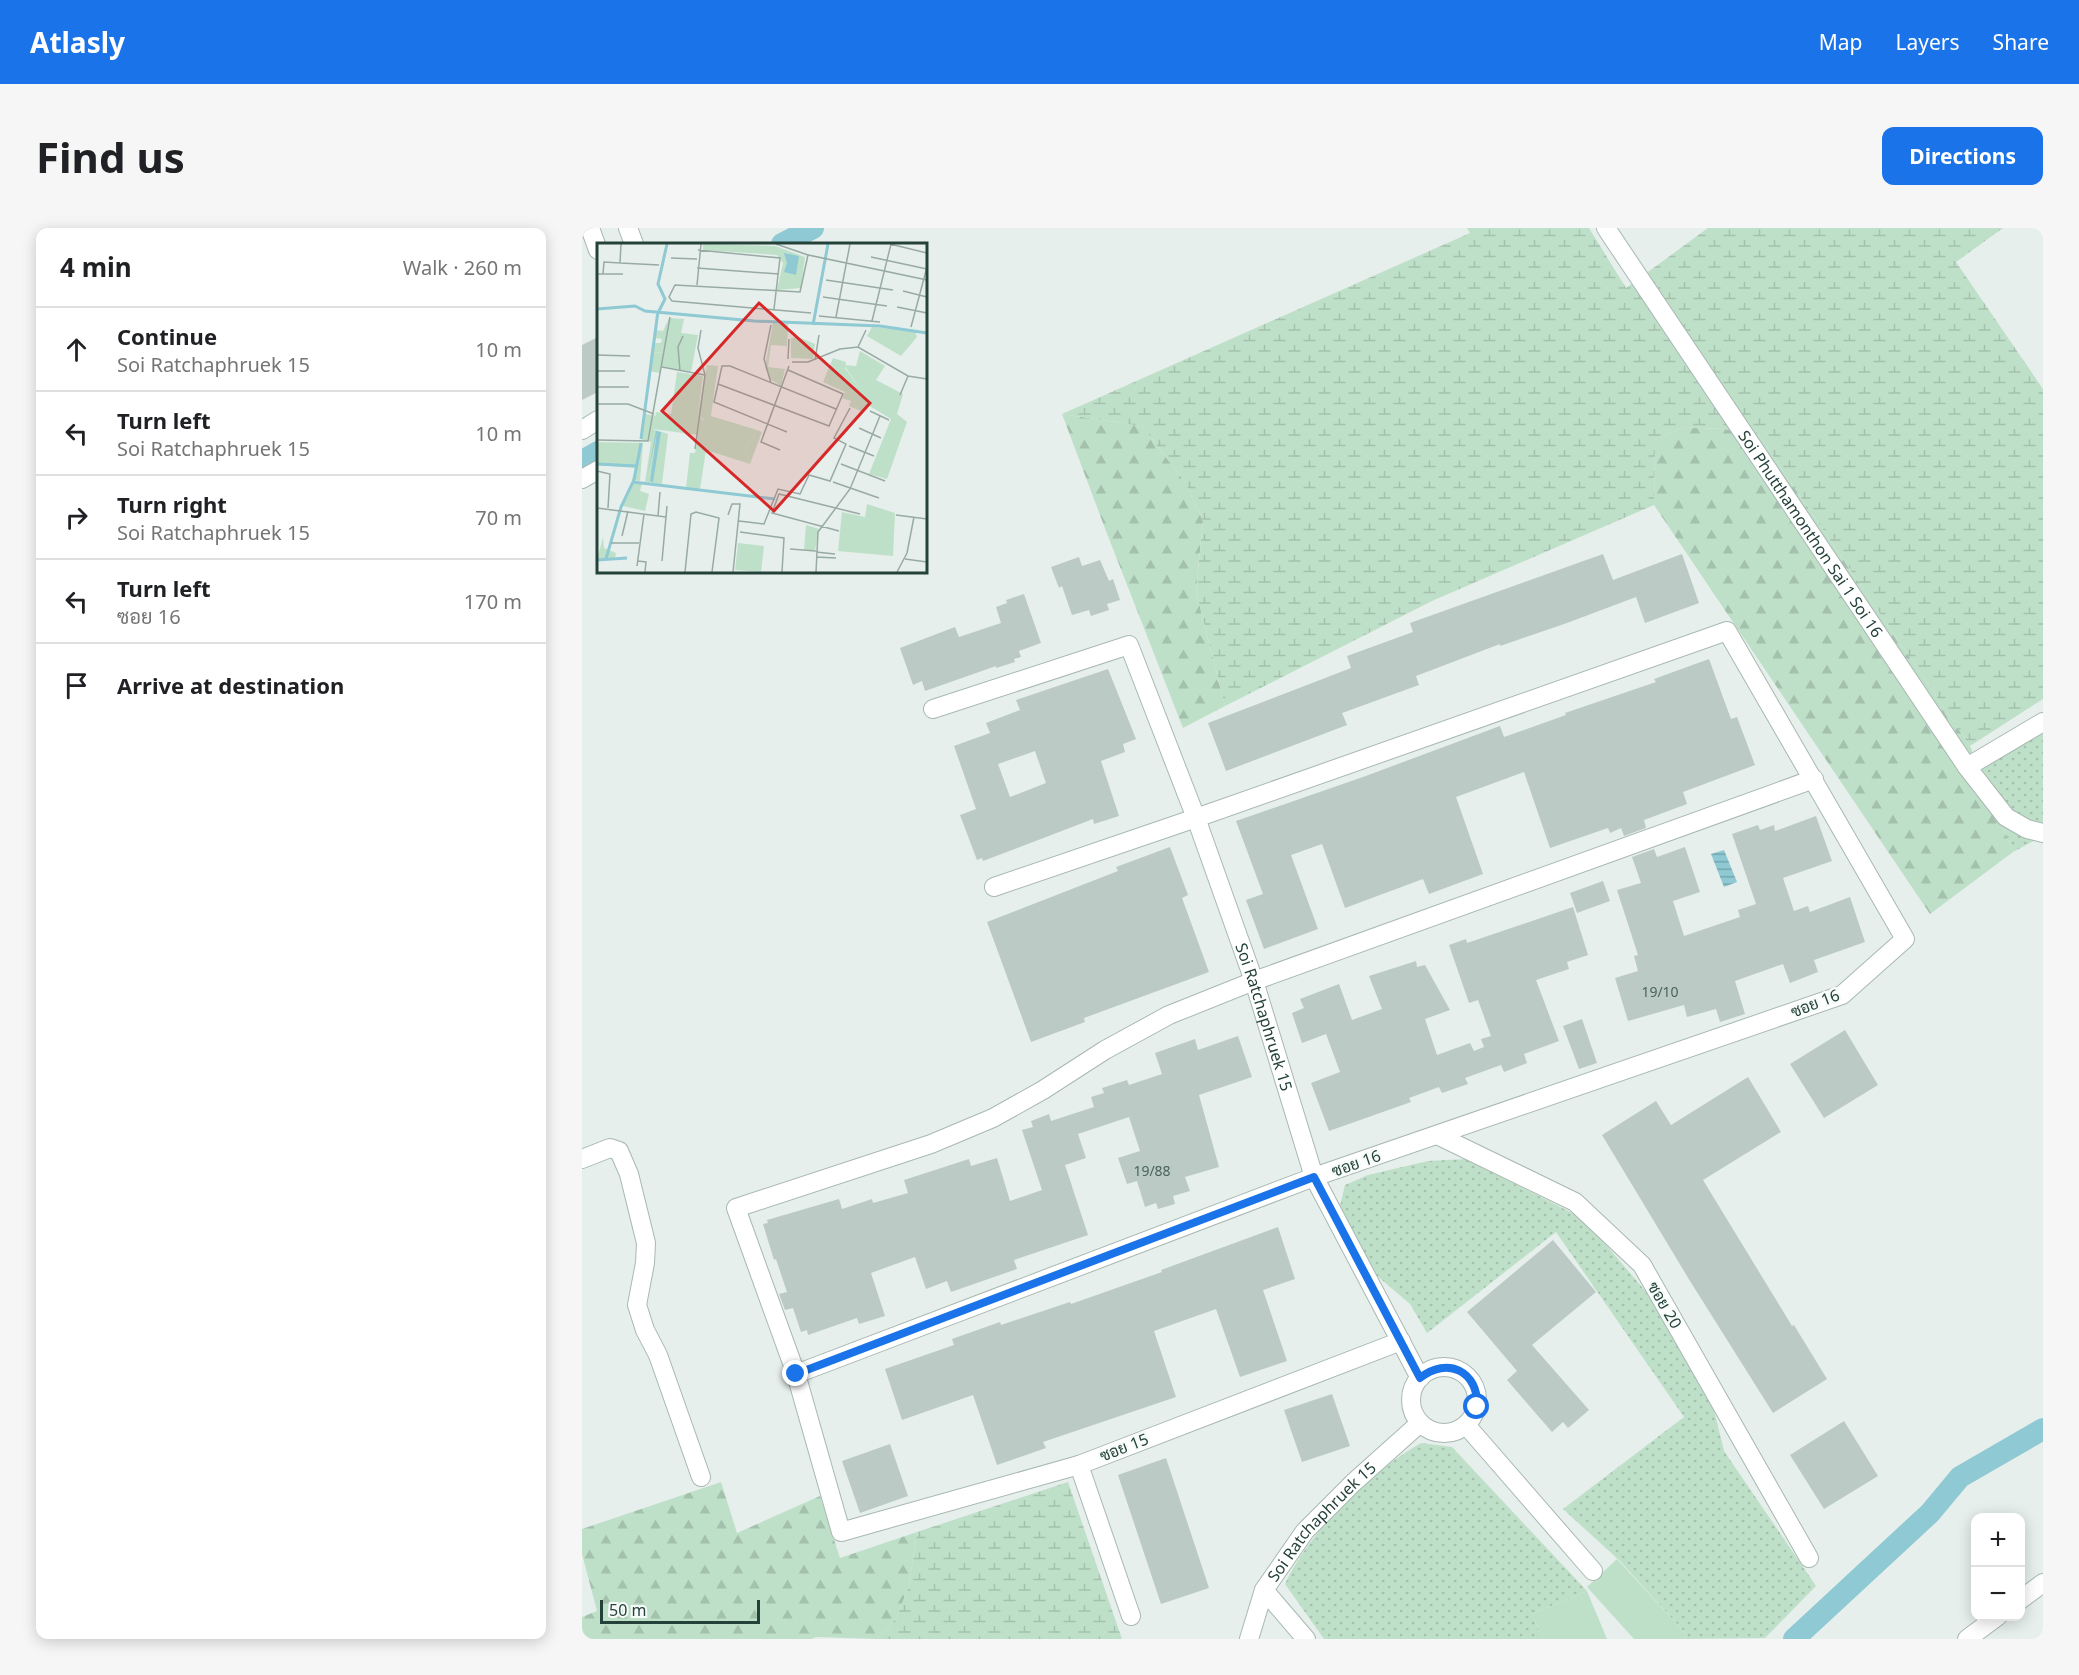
<!DOCTYPE html>
<html lang="en">
<head>
<meta charset="utf-8">
<style>
  body { margin:0; font-family:"Noto Sans",Sarabun,sans-serif; background:#f6f6f6; color:#202124 }
  .controls { position:absolute; right:18px; bottom:18px; display:grid; overflow:hidden; border-radius:12px; box-shadow:0 3px 15px #0003 }
  .controls button { width:54px; height:54px; display:grid; place-items:center; padding:0; border:0; border-bottom:2px solid #e0e0e0; background:#fff; color:#202124; font:30px sans-serif }
  .scale { position:absolute; left:18px; bottom:15px; width:160px; box-sizing:border-box; padding-left:6px; border:3px solid #24423a; border-top:0; font-size:16px; line-height:21px; white-space:nowrap; color:#24423a; -webkit-text-stroke:4px #f7fbf9; paint-order:stroke }
  .stop { position:absolute; width:18px; height:18px; margin:-14px; border:4px solid #1a73e8; border-radius:50%; background:#fff }
  .stop.end { background:#1a73e8; border-color:#fff; box-shadow:0 2px 6px #0008 }
  .list { margin:0; padding:0; list-style:none }
  h2 { display:flex; justify-content:space-between; align-items:center; height:78px; margin:0; padding:0 24px; font-size:26px }
  h2 small { font-size:20px; font-weight:400; color:#757577 }
  .list li { display:grid; grid-template-columns:39px 1fr auto; gap:18px; align-items:center; box-sizing:border-box; height:84px; padding:0 24px; border-top:2px solid #e0e0e0 }
  .list b { display:block; font-size:22px; white-space:nowrap }
  .list p { margin:0; font-size:20px; white-space:nowrap; color:#757577 }
  .list em { font-size:20px; font-style:normal; color:#757577 }
  .icon { flex:none; width:33px; height:33px; fill:none; stroke:currentColor; stroke-width:2; stroke-linecap:round; stroke-linejoin:round }
  .map { position:relative; flex:none; width:1461px; height:1411px; overflow:hidden; border-radius:12px }
  header { display:flex; align-items:center; gap:36px; box-sizing:border-box; height:84px; padding:0 30px; background:#1a73e8; color:#fff }
  header strong { font-size:28px }
  nav { display:flex; gap:33px; margin-inline-start:auto; font-size:21px }
  .intro { display:flex; align-items:center; justify-content:space-between; box-sizing:border-box; height:144px; padding:0 36px }
  h1 { margin:0; font-size:42px }
  .button { padding:15px 27px; border-radius:12px; background:#1a73e8; color:#fff; font-size:21px; font-weight:700 }
  main { display:flex; gap:36px; padding:0 36px }
  aside { flex:1; background:#fff; border-radius:12px; box-shadow:0 3px 15px #0003 }
  .map>svg:first-child { display:block }
  .grass { fill:url(#grass-dots) }
  .forest { fill:url(#forest-firs) }
  .wetland { fill:url(#wetland-marsh) }
  .pitch { fill:#bfe0c8 }
  .water { fill:url(#water-rules) }
  .lines { fill:none; stroke-linecap:round; stroke-linejoin:round }
  .canal { stroke:#8ec9d4; stroke-width:22 }
  .building { fill:#bbcac4; fill-rule:evenodd }
  .minor-casing { stroke:#a8b8b2; stroke-width:20 }
  .minor { stroke:#fff; stroke-width:18 }
  .route { stroke:#1a73e8; stroke-width:8 }
  .labels { text-anchor:middle; dominant-baseline:central; stroke-width:5; stroke-linejoin:round; paint-order:stroke }
  .number-label { font-size:14px; fill:#4a645c }
  .street-label { font-size:16px; fill:#24423a; stroke:#f7fbf9 }
  .inset-river { fill:none; stroke:#8ec9d4; stroke-width:3 }
  .inset-road { fill:none; stroke:#98aaa4; stroke-width:1.5 }
  .view { fill:#d62828; fill-opacity:0.15; stroke:#d62828; stroke-width:3 }
  .inset-edge { fill:none; stroke:#24423a; stroke-width:3 }
</style>
</head>
<body>
<header>
<strong>Atlasly</strong>
<nav><a>Map</a><a>Layers</a><a>Share</a></nav>
</header>
<div class="intro"><h1>Find us</h1><a class="button">Directions</a></div>
<main>
<aside>
<h2>4 min<small>Walk · 260 m</small></h2>
<ul class="list">
<li><svg class="icon" aria-label="ahead" viewBox="0 0 24 24"><path d="M12 20V5M6 11l6-6 6 6"/></svg><div><b>Continue</b><p>Soi Ratchaphruek 15</p></div><em>10 m</em></li>
<li><svg class="icon" aria-label="left" viewBox="0 0 24 24"><path d="M17 20v-9H6M10 6l-5 5 5 5"/></svg><div><b>Turn left</b><p>Soi Ratchaphruek 15</p></div><em>10 m</em></li>
<li><svg class="icon" aria-label="right" viewBox="0 0 24 24"><path d="M7 20v-9h11M14 6l5 5-5 5"/></svg><div><b>Turn right</b><p>Soi Ratchaphruek 15</p></div><em>70 m</em></li>
<li><svg class="icon" aria-label="left" viewBox="0 0 24 24"><path d="M17 20v-9H6M10 6l-5 5 5 5"/></svg><div><b>Turn left</b><p>ซอย 16</p></div><em>170 m</em></li>
<li><svg class="icon" aria-label="arrive" viewBox="0 0 24 24"><path d="M6 21V4h12l-3 4 3 4H6"/></svg><div><b>Arrive at destination</b></div></li>
</ul>
</aside>
<div class="map">
<svg width="1461" height="1411" viewBox="0 0 1461 1411">
  <defs>
    <pattern id="grass-dots" width="8" height="8" patternUnits="userSpaceOnUse" patternTransform="scale(1.5)"><rect width="8" height="8" fill="#bfe0c8"/><path d="M2 2h.1M6 6h.1" fill="none" stroke="#a4c1ad" stroke-width="1.8" stroke-linecap="round"/></pattern>
    <pattern id="forest-firs" width="22" height="20" patternUnits="userSpaceOnUse" patternTransform="scale(1.5)"><rect width="22" height="20" fill="#bfe0c8"/><path d="M5 1l3.5 6h-7zM16 11l3.5 6h-7z" fill="#a4c1ad"/></pattern>
    <pattern id="wetland-marsh" width="20" height="14" patternUnits="userSpaceOnUse" patternTransform="scale(1.5)"><rect width="20" height="14" fill="#bfe0c8"/><path d="M1 5h8M5 5V1M11 12h8M15 12V8" fill="none" stroke="#a4c1ad"/></pattern>
    <pattern id="water-rules" width="6" height="5" patternUnits="userSpaceOnUse" patternTransform="scale(1.5)"><rect width="6" height="5" fill="#8ec9d4"/><path d="M0 2.5h6" fill="none" stroke="#74a5ad"/></pattern>
  </defs>
  <rect width="100%" height="100%" fill="#e6efeb"/>
  <path class="grass" d="M1461,500v108l-30,16 -34,-84z
    M884,931l118,60 63,74 67,117 10,41 92,135 -51,52 -82,1 4,-4 -67,-74 -57,-52 121,-92 -128,-185 -129,101 -17,-29 -35,-30 -35,-68 5,-21 23,-10 60,-14z
    M839,1215l31,4 135,144 -55,23 11,25h-219l-39,-55c25,-54 84,-111 136,-141z"/>
  <path class="forest" d="M480,186l80,12 43,56 18,39 -7,70 29,115 -42,22 -77,-197z
    M1102,199l72,4 214,315 43,106 -83,62 -276,-409 1,-65z
    M139,1254l16,51 83,-37 20,62 77,-26 -8,54 -13,33 -19,20 -61,-2 -4,2h-230v-22l15,-6 -15,-57v-25z"/>
  <path class="wetland" d="M885,0h122l37,60 82,-60h295l-47,34 87,127v310l-73,47 -214,-315 -72,-4 -29,13 -1,65 -222,96 -207,105 -29,-115 7,-70 -18,-39 -43,-56 -80,-12 408,-181z
    M486,1254l54,157h-245l19,-20 13,-33 8,-54z"/>
  <path class="pitch" d="M1035,1331l70,76 -4,4h-49l-47,-52z
    M1005,1363l20,48h-64l-11,-25z"/>
  <path class="water" d="M1142,622l13,32 -13,5 -13,-33z"/>
  <g class="lines">
    <path class="canal" d="M200,16l31,-16
      M0,233l16,-9
      M1212,1411l136,-126 30,-36 83,-48"/>
  </g>
  <path class="building" d="M16,109v55l-16,8v-55z
    M1021,326l10,26 69,-26 17,49 -54,20 -9,-26 -69,26 -67,23v-2l-84,32 3,9 -77,28 5,12 -121,46 -18,-48 143,-55 -4,-12 66,-24 -3,-9z
    M497,329l3,9 18,-6 9,21 4,-2 7,21 -13,4 2,6 -18,6 -2,-6 -17,5 -10,-29 -3,2 -8,-21z
    M442,366l17,49 -22,8 2,6 -7,2 1,3 -19,6v-2l-71,25 -3,-10 -9,4 -13,-37 55,-21 4,10 42,-14 -5,-16 11,-4 -1,-3z
    M1127,431l22,60 6,-2 18,48 -72,27 4,12 -43,16 2,8 -22,8 -3,-8 -11,5 -2,-5 -58,20 -26,-76 -68,25 27,77 -54,20 -6,-15 -78,29 -23,-64 -31,11 27,74 -54,20 -18,-49 17,-6 -27,-73 127,-44 137,-51 4,11 62,-22 -1,-2 91,-31 -2,-3z
    M526,441l28,70 -13,5 2,8 -24,9 18,55 -25,8 -1,-5 -110,42 -1,-3 -5,2 -17,-45 16,-6 -22,-63 36,-13 -4,-10 34,-13 -4,-10zM453,523l11,32 -36,14 -12,-33z
    M1234,588l16,45 -49,17 11,33 14,-5 2,6 40,-15 15,45 -51,18 4,12 -28,11 -7,-19 -48,17 10,33 -25,8 -4,-13 -29,8 -3,-12 -56,16 -13,-43 23,-7 -4,-15 4,-1 -21,-65 24,-7 -9,-26 22,-8 3,8 28,-10 15,45 -27,9 11,35 56,-19 -2,-7 18,-6 -24,-70 26,-9 2,5 14,-5 1,6z
    M588,619l18,48 -6,3 27,74 -125,46 1,4 -54,20 -44,-120 131,-51 -2,-4z
    M1021,653l7,20 -33,12 -7,-20z
    M991,679l15,48 -21,7 2,7 -33,11 23,61 -35,13 3,9 -23,9 -3,-7 -36,13 3,6 -26,9 -3,-6 -30,11 2,4 -82,29 -18,-48 29,-11 -14,-38 -24,9 -10,-30 12,-5 -4,-9 39,-15 13,36 30,-11 -13,-33 47,-15 1,6 8,-2 25,45 -25,9 12,36 33,-12 4,8 10,-4 -3,-8 10,-3 -13,-36 -9,3 -20,-58 17,-6 1,4z
    M1000,791l15,44 -18,6 -16,-43z
    M1263,802l33,55 -54,33 -34,-54z
    M656,808l14,41 -53,18 20,72 -34,10 5,14 -17,5 2,8 -17,5 -2,-6 -11,4 -8,-26 -10,3 -9,-26 22,-7 -11,-34 -51,17 8,24 -21,7 23,70 -74,25 3,9 -66,23 -4,-11 -21,8 -11,-32 -44,16 14,43 -26,8 -2,-6 -49,17 -1,-5 -6,2 -8,-24 -8,2 -6,-16 8,-2 -11,-33 -2,1 -11,-36 5,-1 -1,-3 72,-21 3,10 30,-10 1,4 35,-10 -4,-13 65,-21 2,7 26,-8 13,43 32,-11 -20,-60 11,-3 -2,-6 18,-7 2,7 43,-14 -3,-10 13,-4 -2,-5 25,-8 2,5 33,-11 -7,-21 40,-14 3,11z
    M1166,849l33,55 -78,48 89,146 2,-1 33,54 -54,34 -83,-132 -88,-146 54,-34 15,24z
    M696,999l17,52 -32,11 24,71 -47,16 -24,-68 -62,22 22,66 -133,45 3,6 -49,17 -24,-70 -71,25 -17,-51 69,-24 -2,-6 48,-17 1,3 69,-23 1,2 91,-32 -1,-2z
    M971,1012l43,52 -64,53 57,65 -21,18 -5,-6 -11,10 -45,-52 10,-9 -50,-59z
    M750,1166l18,52 -48,16 -18,-52z
    M1262,1193l34,55 -54,33 -34,-54z
    M308,1216l18,52 -48,17 -18,-52z
    M584,1230l43,130 -48,16 -43,-129z"/>
  <g class="lines">
    <g class="minor-casing">
      <g id="minor">
        <path d="M8,0l8,22"/>
        <path d="M46,0l6,16"/>
        <path id="s1" d="M1024,0l361,539 76,-45"/>
        <path d="M0,202l16,-10"/>
        <path d="M0,251l16,-9"/>
        <path id="s2" d="M351,481l196,-64 67,173 58,163 60,196 106,201"/>
        <path d="M1385,539l39,50 21,12 16,4"/>
        <path d="M855,907l138,67 67,63 167,293"/>
        <path d="M0,931l28,-11 9,3 10,23 17,69 -1,20 -8,42 8,25 13,25 43,122"/>
        <path d="M819,1113l-322,124 -238,67 -45,-158 -60,-166 195,-64 62,-26 50,-28 62,-40 64,-35 85,-34 560,-202"/>
        <circle cx="862" cy="1172" r="33"/>
        <path d="M214,1146l518,-197 528,-182 63,-56 -178,-308 -531,187 -202,69"/>
        <path d="M884,1197l127,146"/>
        <path d="M497,1237l52,151"/>
        <path d="M682,1362l42,49"/>
        <path d="M1438,1372l23,-17"/>
        <path id="s3" d="M667,1411l15,-49 41,-59 48,-48 67,-60"/>
        <path d="M1385,1411l31,-23"/>
      </g>
    </g>
    <use href="#minor" class="minor"/>
  </g>
  <g class="lines">
    <path class="route" d="M214,1146l518,-197 106,201c27,-22 59,-7 57,29"/>
  </g>
  <g class="labels">
    <g class="number-label">
      <text x="1078" y="763">19/10</text>
      <text x="570" y="942">19/88</text>
    </g>
    <g class="street-label">
      <text stroke="none"><textPath href="#s1" startOffset="368">Soi Phutthamonthon Sai 1 Soi 16</textPath></text>
      <text transform="translate(1233 775) rotate(-21)">ซอย 16</text>
      <text stroke="none"><textPath href="#s2" startOffset="602">Soi Ratchaphruek 15</textPath></text>
      <text transform="translate(774 935) rotate(-19)">ซอย 16</text>
      <text transform="translate(1083 1077) rotate(60)">ซอย 20</text>
      <text transform="translate(542 1219) rotate(-21)">ซอย 15</text>
      <text stroke="none"><textPath href="#s3" startOffset="141">Soi Ratchaphruek 15</textPath></text>
    </g>
  </g>
  <g transform="translate(15 15)">
    <rect width="330" height="330" fill="#e6efeb"/>
    <path d="M176,80l15,1v4l-1,18 -16,-1 -3,22 17,2 -4,17 -11,-7 -5,-12zM201,94l17,7 -2,15 -22,-1v-20zM54,109l12,1 -3,20 -11,-2zM48,171l11,2 -3,13 15,5 -6,50 -17,-2 6,-40 -9,-2zM141,300l26,3 -3,26 -26,-2z" fill="#bfe0c8"/>
    <path d="M72,75l15,1 -3,14 17,2 -7,37 -30,-6 2,-13 -12,-1 2,-9h8l1,-4 -8,-1 1,-8 8,1zM275,84l43,4 2,6 -16,19 -34,-20zM263,108l25,15 -9,14 27,14 -6,20 10,8 -20,57 -18,-5 22,-55 -23,-14 -5,7 -14,-6 2,-5 -9,-3 3,-6 -7,-3 7,-6 14,4 -15,-22 12,1zM110,122l11,1 -7,50 -5,5 -8,-6zM160,187l5,2 -12,32 -5,-14zM0,199l46,1 -3,38 -8,-1 3,-12 -38,-3zM270,261l28,9 -2,43 -55,-5 4,-39 23,5zM6,294l1,11 12,5 -1,5 -18,2z" fill="#bfe0c8"/>
    <path d="M236,115l13,4 -1,6 14,19 -14,-4 -7,6 -15,-7zM80,129l26,4 -5,39 5,5 8,-4 46,14 -12,20 5,14 -44,-14 -6,39 -14,-1 4,-35h5l3,-18 -45,-6 3,-17 15,2zM37,240h8l-2,8 9,3 -4,17 -22,-5z" fill="#bfe0c8"/>
    <path d="M106,1l72,2 30,11 -4,31 -24,2 6,-27 -6,-8 -74,-5zM209,282l13,4 -4,21h-11z" fill="#bfe0c8"/>
    <path d="M187,10l15,3 -3,19 -12,-3 3,-9zM59,188l5,1 -8,50 -3,-1 7,-49 -10,46z" fill="#8ec9d4"/>
    <path class="inset-river" d="M0,66l38,-3 10,5 109,10 126,5 47,7M62,68l6,-12 -7,-15 9,-40M216,82l15,-81M44,196l17,-128M0,221l40,2M36,239l142,17M9,316l15,-52 13,-27 7,-37M0,317l30,-2"/>
    <path class="inset-road" d="M179,1l32,11M293,1l37,9M101,7l82,8 -6,51M274,14l56,12M74,15l26,1M23,20l39,2M100,25l82,6M0,31h26M6,31l1,-12 16,1 1,-19M229,37l67,10M100,42l4,-41M306,48l24,6M226,54l64,9M300,64l30,6M214,70l-139,-12 -3,-4 6,-12 125,7 8,-37 119,25M222,73l61,6M239,74l14,-73M275,78l19,-77M314,84l16,-60M104,87l-3,18 7,27M261,104l8,-17M0,112l33,1M191,116l1,-20M218,117l4,-25M195,119h16l32,-13 18,-2 50,29 19,3M65,124l43,8 -10,74M0,128h28M83,128l-2,-24 5,-11M174,140l-7,-24 7,-34M121,141l111,42 14,-32 -55,-24M0,144h32M303,152l8,-19M0,161h31l26,10M273,168l19,9M262,185l22,10M190,189l-73,-30 8,-36h8l106,43M0,197l51,1 22,-124M252,203l25,10M183,207l-19,-8 28,-76M244,221l44,17M0,228l13,3 -2,34M236,239l46,16M0,265l69,9M131,272l4,-11h8l-7,68M299,272l31,4M61,273l2,-24M142,278l25,3 14,-35 22,5 9,-19 21,6 16,-37 -12,-6 16,-30M242,288l-67,-18 7,-19 81,20M143,289l44,6 -2,34M25,293l6,-25M14,300h28M193,306l26,2M219,309l19,2M219,314l20,1M308,316l22,3M41,318l8,1 -1,10M65,318l5,-55M40,323l7,-52M88,329l6,-58 5,-2 23,6 -7,54M219,329l2,-40 32,-43 30,-73M300,329l10,-19 7,-36"/>
    <path class="view" d="M162,60l111,100 -96,108 -112,-100z"/>
    <rect width="330" height="330" class="inset-edge"/>
  </g>
</svg>
<div class="controls">
<button>+</button>
<button>−</button>
</div>
<div class="scale">50 m</div>
<div class="stop" style="left:895px;top:1179px"></div>
<div class="stop end" style="left:214px;top:1146px"></div>
</div>
</main>
</body>
</html>
